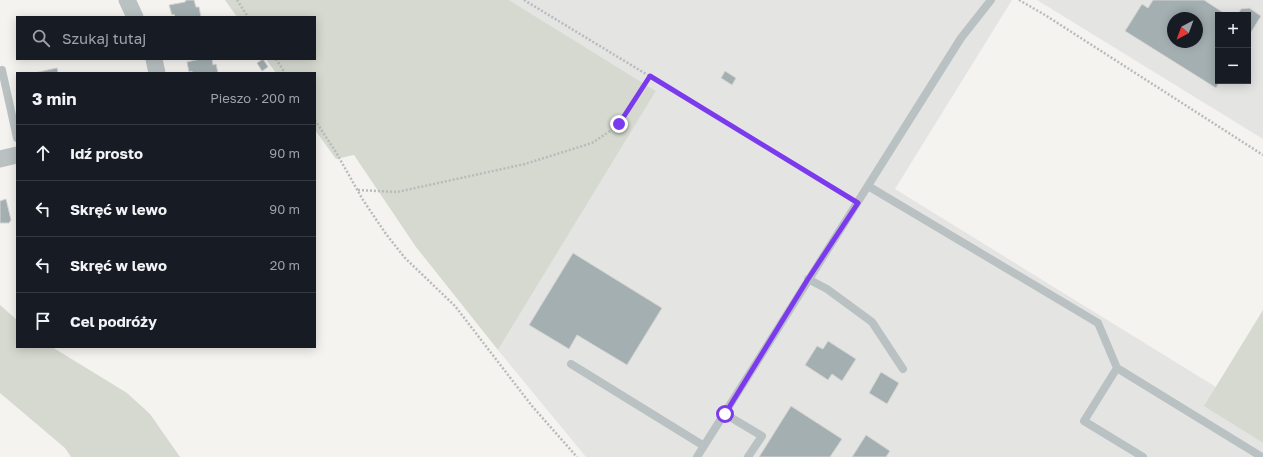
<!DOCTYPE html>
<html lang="pl">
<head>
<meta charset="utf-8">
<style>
  body { margin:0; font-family:"Golos Text",sans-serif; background:#242831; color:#f1f3f6 }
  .controls { position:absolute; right:12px; top:12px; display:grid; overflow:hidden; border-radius:0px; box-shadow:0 2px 10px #0003 }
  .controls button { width:36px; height:36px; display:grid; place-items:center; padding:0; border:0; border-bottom:1px solid #363941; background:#171b24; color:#f1f3f6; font:20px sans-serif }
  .compass { position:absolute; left:1167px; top:12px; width:36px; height:36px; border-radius:50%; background:#171b24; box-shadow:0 2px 10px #0003; rotate:221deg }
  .stop { position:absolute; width:12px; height:12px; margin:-9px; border:3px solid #7c3aed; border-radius:50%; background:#fff }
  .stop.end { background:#7c3aed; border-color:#fff; box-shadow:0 1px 4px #0008 }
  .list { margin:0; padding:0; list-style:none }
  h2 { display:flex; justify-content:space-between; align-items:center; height:52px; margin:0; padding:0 16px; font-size:17px }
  h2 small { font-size:13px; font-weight:400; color:#9ea1a6 }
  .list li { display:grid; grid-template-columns:26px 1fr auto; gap:12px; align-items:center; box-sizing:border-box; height:56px; padding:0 16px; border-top:1px solid #363941 }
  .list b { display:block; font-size:15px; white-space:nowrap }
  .list em { font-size:13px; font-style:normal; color:#9ea1a6 }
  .icon { flex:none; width:22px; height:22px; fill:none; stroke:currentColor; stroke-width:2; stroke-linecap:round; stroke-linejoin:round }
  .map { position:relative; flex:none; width:1263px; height:457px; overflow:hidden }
  .search { position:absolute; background:#171b24; box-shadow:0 2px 10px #0003; left:16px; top:16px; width:300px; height:44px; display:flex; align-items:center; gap:10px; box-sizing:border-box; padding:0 14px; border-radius:0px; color:#9ea1a6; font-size:15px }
  .panel { position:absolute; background:#171b24; box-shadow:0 2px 10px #0003; left:16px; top:72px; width:300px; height:276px; border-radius:0px }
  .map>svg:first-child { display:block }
  .built { fill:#e4e4e3; fill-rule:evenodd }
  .green { fill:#d5d9cf }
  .building { fill:#a3afb1; stroke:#d5d4d2; fill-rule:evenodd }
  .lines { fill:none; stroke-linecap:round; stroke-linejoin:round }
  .path { stroke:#b7bbbc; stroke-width:2.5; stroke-dasharray:2 2; stroke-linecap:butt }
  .service { stroke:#bac1c3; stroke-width:8 }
  .minor { stroke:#bac1c3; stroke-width:17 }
  .route { stroke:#7c3aed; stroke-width:5 }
</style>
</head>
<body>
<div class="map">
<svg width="1263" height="457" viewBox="0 0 1263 457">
  <rect width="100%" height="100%" fill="#f4f3ef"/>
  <path class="built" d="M509,0h503l-117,189 321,198 -11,19 58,37v14h-677l-88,-107 158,-259z
    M1037,0h226v139zM1218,15h30v66h-30zM1173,18h24v24h-24z"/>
  <path class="green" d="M225,0h284l147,91 -158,259 -82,-103 -62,-92 -18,4 -21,-29v-57h-39l-10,-14h49v-42h-78z
    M0,305l17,15v27h35l75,46 23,21 30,43h-109l-6,-9 -65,-55z
    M1263,310v133l-59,-37z"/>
  <path class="building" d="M186,0h8l2,7h3l2,10h-26l-1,-3 -2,1 -3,-10 16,-3z
    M1153,0h51l23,15h-9v66h2l-4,7 -91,-57 17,-27 6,4zM1173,18h24v24h-24z
    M1249,8l12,8 -13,21v-22h-11l4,-6z
    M200,59h12l1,6 3,-1 2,9h-26v-2l-3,1 -2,-10z
    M263,59l5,8 -6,4 -5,-8z
    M57,68l1,5h-24z
    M725,71l11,7 -4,7 -11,-7z
    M6,199l5,21 -2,3h-9v-22z
    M573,253l89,55 -35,57 -50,-30 -8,14 -40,-24z
    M828,341l28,18 -14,22 -10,-7 -4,6 -23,-15 12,-19 6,3z
    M881,372l18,11 -12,21 -18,-11z
    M791,406l51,33 -12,18h-71z
    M866,435l24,16 -4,6h-34z"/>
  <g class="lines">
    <path class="path" d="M237,0l11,17
      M524,0l323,196
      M1019,0l26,15 218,140
      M276,59l9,14
      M315,120l22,34 26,46 23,34 19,24 50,48 77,100 45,51
      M358,190l39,2 128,-28 67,-21 27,-18 31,-49"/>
    <path class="service" d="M2,70l15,68
      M868,186l230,137 19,45 145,89
      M808,279l19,10 45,33 31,47
      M571,364l133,82
      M1117,368l-33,53 59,36
      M725,414l37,22 -14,21
      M697,457l264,-419 30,-38"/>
    <path class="minor" d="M127,0l8,17
      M154,59l3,14
      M0,159l17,-4"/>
  </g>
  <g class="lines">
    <path class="route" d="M619,124l31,-48 208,127 -50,76 -83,135"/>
  </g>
</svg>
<div class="controls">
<button>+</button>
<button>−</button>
</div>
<svg class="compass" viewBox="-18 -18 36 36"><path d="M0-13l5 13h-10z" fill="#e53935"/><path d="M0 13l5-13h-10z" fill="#9ea1a6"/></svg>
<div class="stop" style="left:725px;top:414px"></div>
<div class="stop end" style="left:619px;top:124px"></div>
<div class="search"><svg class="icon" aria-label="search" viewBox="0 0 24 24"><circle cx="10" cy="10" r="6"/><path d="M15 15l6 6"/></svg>Szukaj tutaj</div>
<section class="panel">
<h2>3 min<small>Pieszo · 200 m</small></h2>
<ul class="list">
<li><svg class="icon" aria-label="ahead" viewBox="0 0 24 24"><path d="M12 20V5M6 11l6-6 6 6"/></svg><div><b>Idź prosto</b></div><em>90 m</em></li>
<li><svg class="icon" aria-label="left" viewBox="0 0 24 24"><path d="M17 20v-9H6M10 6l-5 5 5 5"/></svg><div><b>Skręć w lewo</b></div><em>90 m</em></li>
<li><svg class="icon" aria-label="left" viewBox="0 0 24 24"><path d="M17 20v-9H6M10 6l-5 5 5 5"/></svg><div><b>Skręć w lewo</b></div><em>20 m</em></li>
<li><svg class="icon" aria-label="arrive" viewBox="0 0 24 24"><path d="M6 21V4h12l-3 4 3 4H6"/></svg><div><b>Cel podróży</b></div></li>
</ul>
</section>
</div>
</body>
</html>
